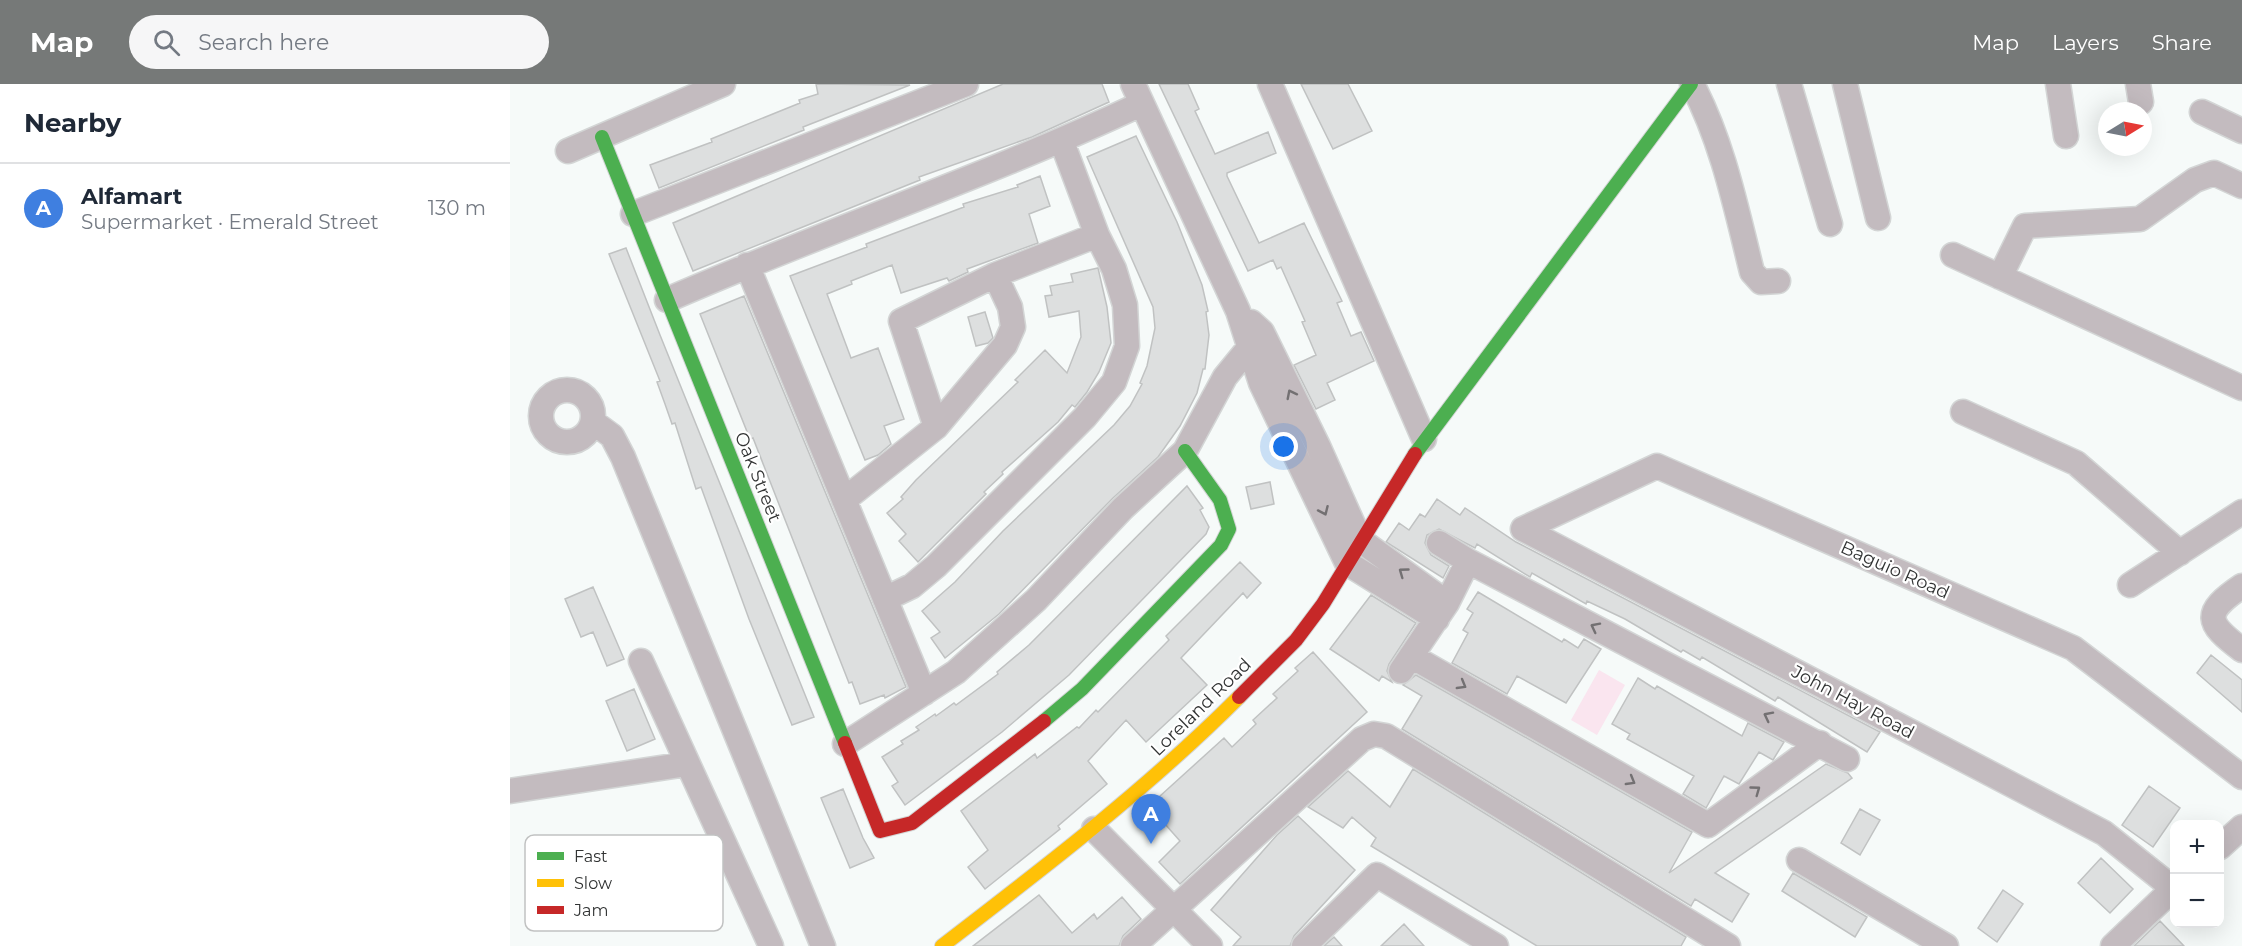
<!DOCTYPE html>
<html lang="en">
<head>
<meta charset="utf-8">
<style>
  body { margin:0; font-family:Montserrat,sans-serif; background:#f6f6f7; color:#1f2937 }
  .controls { position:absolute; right:18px; bottom:18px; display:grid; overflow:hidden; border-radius:12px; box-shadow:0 6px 24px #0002 }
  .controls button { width:54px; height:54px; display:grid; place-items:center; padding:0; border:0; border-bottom:2px solid #e0e1e3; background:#fff; color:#1f2937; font:30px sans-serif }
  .compass { position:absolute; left:1588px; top:18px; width:54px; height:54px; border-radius:50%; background:#fff; box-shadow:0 6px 24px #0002; rotate:80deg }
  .you { position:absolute; left:774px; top:363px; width:21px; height:21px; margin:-15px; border:4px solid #fff; border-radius:50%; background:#1a73e8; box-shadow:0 0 0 9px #1a73e833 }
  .badge { display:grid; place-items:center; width:39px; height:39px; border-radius:50%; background:#767978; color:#fff; font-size:20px; font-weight:700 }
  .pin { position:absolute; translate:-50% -50px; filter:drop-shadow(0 2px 3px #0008) }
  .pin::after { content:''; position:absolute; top:32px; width:21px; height:18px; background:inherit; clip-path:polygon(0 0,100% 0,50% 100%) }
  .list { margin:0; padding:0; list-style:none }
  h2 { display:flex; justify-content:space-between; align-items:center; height:78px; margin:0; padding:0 24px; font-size:26px }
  h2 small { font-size:20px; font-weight:400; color:#747a83 }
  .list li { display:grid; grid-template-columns:39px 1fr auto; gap:18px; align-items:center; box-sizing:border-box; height:90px; padding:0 24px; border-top:2px solid #e0e1e3 }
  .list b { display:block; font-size:22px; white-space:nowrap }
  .list p { margin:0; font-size:20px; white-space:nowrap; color:#747a83 }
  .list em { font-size:20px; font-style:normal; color:#747a83 }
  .icon { flex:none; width:33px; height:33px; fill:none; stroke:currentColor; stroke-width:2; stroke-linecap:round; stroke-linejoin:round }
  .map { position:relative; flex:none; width:1732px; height:862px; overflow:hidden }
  header { display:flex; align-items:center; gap:36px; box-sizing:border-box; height:84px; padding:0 30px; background:#767978; color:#fff }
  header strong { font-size:28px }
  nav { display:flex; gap:33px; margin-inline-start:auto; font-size:21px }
  .search { width:420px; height:54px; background:#f6f6f7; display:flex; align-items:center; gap:15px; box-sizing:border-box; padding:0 21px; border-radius:33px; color:#747a83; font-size:22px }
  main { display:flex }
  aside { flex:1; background:#fff }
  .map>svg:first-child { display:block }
  .green { fill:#fae5ef }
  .building { fill:#dddfdf; stroke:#c0c2c2; stroke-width:1.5 }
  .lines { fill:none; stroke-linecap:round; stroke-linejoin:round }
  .street-casing { stroke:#d3d5d5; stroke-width:27 }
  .fast-casing { stroke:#d3d5d5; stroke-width:16 }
  .slow-casing { stroke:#d3d5d5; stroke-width:16 }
  .jam-casing { stroke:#d3d5d5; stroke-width:16 }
  .street { stroke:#c3bbbf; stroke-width:24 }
  .fast { stroke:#4caf50; stroke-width:14 }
  .slow { stroke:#ffc107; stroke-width:14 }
  .jam { stroke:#c62828; stroke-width:14 }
  .oneway { stroke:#737072 }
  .labels { text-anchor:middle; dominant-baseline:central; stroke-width:4.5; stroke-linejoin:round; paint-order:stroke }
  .street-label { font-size:18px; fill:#313333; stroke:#fff }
  .key { fill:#fff; stroke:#c1c2c2; stroke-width:1.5 }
  .key-label { font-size:16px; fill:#313333 }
</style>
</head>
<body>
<header>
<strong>Map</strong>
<div class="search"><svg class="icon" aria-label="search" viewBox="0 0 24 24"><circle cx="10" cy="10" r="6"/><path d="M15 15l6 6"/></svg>Search here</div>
<nav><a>Map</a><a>Layers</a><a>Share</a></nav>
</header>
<main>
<aside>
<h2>Nearby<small></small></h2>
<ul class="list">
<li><span class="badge" style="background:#3f7fe0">A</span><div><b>Alfamart</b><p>Supermarket · Emerald Street</p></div><em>130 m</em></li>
</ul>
</aside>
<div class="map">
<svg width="1732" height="862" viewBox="0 0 1732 862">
  <rect width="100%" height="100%" fill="#f6faf9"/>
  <path class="green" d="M1089,586l26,15 -28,50 -26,-15z"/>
  <path class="building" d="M306,0l94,1 -107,42 1,3 -145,58 -9,-23 62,-23 -1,-3 89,-36 -1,-3 19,-6z
    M493,0h99l7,18 -77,35 -113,40 1,3 -227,91 -20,-48z
    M649,0h29l11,25 -4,2 20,43 53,-22 8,21 -49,20v3l32,67 45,-20 38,78 -5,2 14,33 10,-4 13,29 -47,22 8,17 -19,9 -22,-44 22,-10 -14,-33 3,-1 -24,-54 -4,2 -4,-9 -25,11z
    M791,0h47l24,47 -39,18z
    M626,52l41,86 25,63 6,26 -2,1 3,23 -4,34h-2l-6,24 -17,33 -22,31 -45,41 -114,116 -54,44 -14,-20 9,-6 -18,-21 33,-29 48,-51 111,-106 16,-19 12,-22 -2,-1 7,-17 8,-38 -2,-21 -66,-150z
    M530,92l10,30 -21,8 9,29 -71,26 1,3 -19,9 -2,-3 -46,15 -9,-28 -41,16 1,3 -25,10 24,64 27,-10 26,71 -20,7 7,18 -13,11 -13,5 -75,-184 77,-29 -1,-3 98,-37 -1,-3 55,-17 -1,-2z
    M116,164l34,87 154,382 -22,8 -43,-106 -48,-132 -5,2 -21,-66 -3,1 -7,-20 -8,-22 3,-1 -51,-127z
    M588,184l9,39 4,36 -12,29 -12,20 -12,15 -3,-2 -14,17 -56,50 1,2 -19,18 2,2 -68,68 -19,-21 7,-7 -19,-21 16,-14 -2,-2 15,-17 102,-98 -3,-2 30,-30 22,23 14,-36 -2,-26 -30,6 -4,-21 7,-1 -2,-9 23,-4 -2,-8z
    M234,212l162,391 -21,11 -1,-3 -24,9 -8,-22 -3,1 -96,-245 -3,1 -50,-125z
    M475,228l8,26 -5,5 -12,3 -8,-29z
    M760,398l4,22 -23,5 -5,-22z
    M677,402l16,22 -3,2 9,17 -3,7 -137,141 -67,57 -97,73 -13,-19 6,-4 -16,-25 21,-13 -2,-3 18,-11 -3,-3 19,-13 1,2 18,-13 2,2 42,-31 -1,-2 32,-27z
    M927,415l23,16 5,-7 51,34 364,190 -13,20 -89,-55 -3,4 -73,-44 -2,3 -17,-10 -2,2 -56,-33 -38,-18 -1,3 -54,-31 -2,4 -53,-33 -2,4 -36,-19 -12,6 -2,8 6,12 18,11 -6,12 -57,-36 13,-19 10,7 11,-16 5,3z
    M730,478l21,21 -14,15 -4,-5 -62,65 26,27 -61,57 -20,-22 -38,41 19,23 -49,42 2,3 -75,60 -17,-22 20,-17 -27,-39 74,-57 2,4 40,-31 2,1 17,-18 2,2 71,-72 -3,-4z
    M83,503l31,72 -17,7 -14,-34 -12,5 -16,-38z
    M968,508l84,50 2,-3 14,9 6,-9 17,10 -35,54 -49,-27 -10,18 -55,-31 16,-30 -5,-3 10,-17 -6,-4z
    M861,511l45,28 -27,41 -2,7 5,11 -10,-6 -3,5 -49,-32z
    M803,568l54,60 -187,172 -21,-22 21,-21 -31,-35 75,-68 8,9 24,-23 -3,-4 24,-22 -4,-4 25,-23 -3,-3z
    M1701,571l31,25v32l-45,-39z
    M906,591l276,157 -23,41 157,-109 22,9 4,5 -137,95 34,21 -17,28 -37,-23 -4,7 -289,-177 20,-33 -19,-11z
    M1128,594l17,11 2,-3 85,50 6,-13 36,19 -11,18 -14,-8 -20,32 -15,-8 -18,32 -23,-14 11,-18 -67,-37 3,-5 -18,-10z
    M124,605l21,50 -28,12 -21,-50z
    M903,685l273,168 -5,9h-144l-166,-100 5,-8 -24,-21 -9,11 -35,-21 40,-36 42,36z
    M1639,702l31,22 -27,39 -31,-22z
    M333,705l20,49 11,20 -24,10 -29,-70z
    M1350,725l20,11 -20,35 -19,-12z
    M788,732l57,54 -61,66 -4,10h-57l8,-9 -30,-27 66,-75z
    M1591,774l32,31 -23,24 -32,-30z
    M1283,789l74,44 -12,20 -73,-46z
    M1493,806l20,14 -26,38 -19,-14z
    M529,811l33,38 22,-19 3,5 25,-22 19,22 -18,17 -4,10h-146z
    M1650,837l24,25h-50z
    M894,840l20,22h-43z
    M824,853l8,9h-18z"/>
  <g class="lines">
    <g class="street-casing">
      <path id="street" d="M623,0l105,227 23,72 86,180 90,56
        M760,0l154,355
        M1182,0c31,59 44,124 60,188l9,10 17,-1
        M1279,0l41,140
        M1335,0l33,134
        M1548,0l8,52
        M1628,0l3,18
        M1692,28l40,19
        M58,67l155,-67
        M123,130l333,-130
        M1443,171l289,133
        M237,181l177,428
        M1490,193l25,-51 115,-7 55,-39 19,-7 28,13
        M157,216c157,-69 319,-123 474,-196
        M741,238l11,10 56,114 42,94 87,63
        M31 332a26 26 0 1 1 52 0a26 26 0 1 1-52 0Z
        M1453,328l113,51 104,90
        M83,338l19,14 11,21 200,489
        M426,343l-35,-106 94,-46 102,-40
        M334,416l92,-73 69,-82 8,-18 -3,-20 -15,-32
        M1013,445l134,-63 416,182 169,129
        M1013,445l581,304 70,56
        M929,459l29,18 379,198
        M1620,501l112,-73
        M1732,502c-40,27 -36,37 0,64
        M375,515l27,-13 24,-20 149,-149 29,-35 13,-36 -2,-41 -11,-36 -17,-34 -35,-93
        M901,572l297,169 112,-82
        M131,577l130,285
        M891,587l46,-68 21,-42
        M335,660l111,-72 80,-72 87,-92 62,-57 40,-74 32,-39
        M0,707l177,-27
        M584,745l116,117
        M1710,763l22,-20
        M1289,776l147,86
        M623,862l229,-207 12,-5 12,2 342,210
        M794,862l73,-71 119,71
        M1603,862l61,-58"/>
    </g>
    <g class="fast-casing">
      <path id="fast" d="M92,53l243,606
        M905,370l276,-370
        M534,637l38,-32 139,-144 8,-16 -9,-29 -35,-49"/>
    </g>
    <g class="slow-casing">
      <path id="slow" d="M432,862c103,-79 205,-157 297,-249"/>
    </g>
    <g class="jam-casing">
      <path id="jam" d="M729,613l57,-57 27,-36 92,-150
        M335,659l35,88 32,-8 132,-102"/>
    </g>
    <use href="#street" class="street"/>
    <use href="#fast" class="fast"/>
    <use href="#slow" class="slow"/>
    <use href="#jam" class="jam"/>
  </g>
  <defs><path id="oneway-chevron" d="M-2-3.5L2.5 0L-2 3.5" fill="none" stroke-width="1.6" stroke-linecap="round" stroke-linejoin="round" transform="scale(1.5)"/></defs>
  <g class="oneway">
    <use href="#oneway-chevron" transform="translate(781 310) rotate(-117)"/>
    <use href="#oneway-chevron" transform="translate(814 427) rotate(66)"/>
    <use href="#oneway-chevron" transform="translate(893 488) rotate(-144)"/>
    <use href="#oneway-chevron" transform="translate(1085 543) rotate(-153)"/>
    <use href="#oneway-chevron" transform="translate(952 601) rotate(30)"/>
    <use href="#oneway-chevron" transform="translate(1258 632) rotate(-153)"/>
    <use href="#oneway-chevron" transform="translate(1121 697) rotate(30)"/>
    <use href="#oneway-chevron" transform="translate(1246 706) rotate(-36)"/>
  </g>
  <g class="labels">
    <g class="street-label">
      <text transform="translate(248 393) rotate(68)">Oak Street</text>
      <text transform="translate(1385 486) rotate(24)">Baguio Road</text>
      <text transform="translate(1343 618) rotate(28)">John Hay Road</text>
      <text transform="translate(691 623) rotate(-44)">Loreland Road</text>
    </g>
  </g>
  <rect x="15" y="751" width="198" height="96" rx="9" class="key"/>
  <rect x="27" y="768" width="27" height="8" fill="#4caf50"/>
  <rect x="27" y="795" width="27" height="8" fill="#ffc107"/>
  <rect x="27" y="822" width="27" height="8" fill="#c62828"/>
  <g class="key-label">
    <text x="64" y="778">Fast</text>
    <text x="64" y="805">Slow</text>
    <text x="64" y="832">Jam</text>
  </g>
</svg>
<div class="controls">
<button>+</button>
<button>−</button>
</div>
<svg class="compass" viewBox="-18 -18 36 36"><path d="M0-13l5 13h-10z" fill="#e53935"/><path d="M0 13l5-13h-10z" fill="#747a83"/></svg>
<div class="you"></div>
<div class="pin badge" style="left:641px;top:760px;background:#3f7fe0">A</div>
</div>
</main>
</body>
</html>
